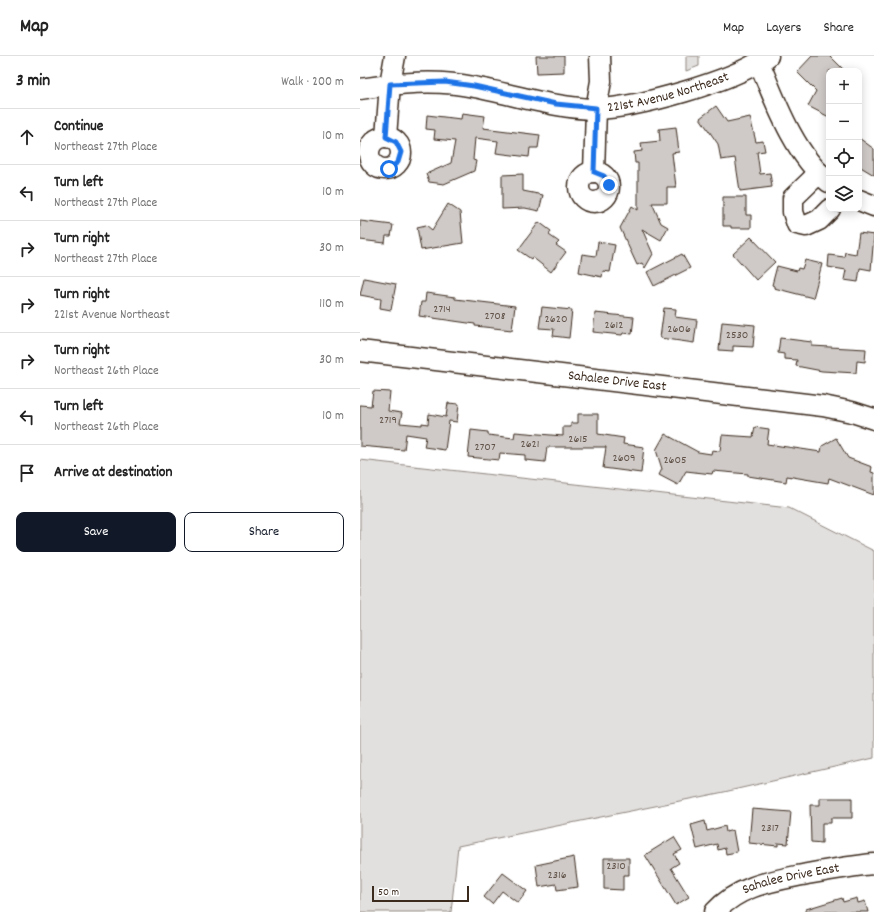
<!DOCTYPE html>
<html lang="en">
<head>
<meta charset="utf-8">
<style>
  body { margin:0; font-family:Dekko,sans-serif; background:#f6f6f6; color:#222 }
  .controls { position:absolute; right:12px; top:12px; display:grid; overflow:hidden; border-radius:8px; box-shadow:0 2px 10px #0003 }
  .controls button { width:36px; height:36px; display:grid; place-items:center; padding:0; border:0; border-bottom:1px solid #e0e0e0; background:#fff; color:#222; font:20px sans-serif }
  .scale { position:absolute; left:12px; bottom:10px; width:97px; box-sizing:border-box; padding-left:4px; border:2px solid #3b2a1e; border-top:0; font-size:11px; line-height:14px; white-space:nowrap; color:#3b2a1e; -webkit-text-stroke:3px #fff; paint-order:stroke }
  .stop { position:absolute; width:12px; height:12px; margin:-9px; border:3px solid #1a73e8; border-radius:50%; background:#fff }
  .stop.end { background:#1a73e8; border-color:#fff; box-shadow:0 1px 4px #0008 }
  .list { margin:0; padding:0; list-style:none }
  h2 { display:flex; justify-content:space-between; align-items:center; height:52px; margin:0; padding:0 16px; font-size:17px }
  h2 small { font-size:13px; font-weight:400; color:#767676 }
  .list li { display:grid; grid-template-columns:26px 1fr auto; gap:12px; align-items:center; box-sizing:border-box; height:56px; padding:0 16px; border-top:1px solid #e0e0e0 }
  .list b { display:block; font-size:15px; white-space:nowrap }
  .list p { margin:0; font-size:13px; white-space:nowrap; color:#767676 }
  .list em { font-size:13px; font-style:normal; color:#767676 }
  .actions { display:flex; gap:8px; padding:12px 16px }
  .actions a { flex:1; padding:9px 0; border:1px solid #111827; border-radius:8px; text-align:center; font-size:14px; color:#111827 }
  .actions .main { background:#111827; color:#fff }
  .icon { flex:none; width:22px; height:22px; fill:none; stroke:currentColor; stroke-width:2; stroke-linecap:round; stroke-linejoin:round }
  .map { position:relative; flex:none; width:514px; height:856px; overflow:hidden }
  header { display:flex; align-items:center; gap:24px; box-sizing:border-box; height:56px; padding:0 20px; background:#fff; border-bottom:1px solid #e0e0e0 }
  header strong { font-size:19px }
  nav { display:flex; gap:22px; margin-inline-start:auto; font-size:14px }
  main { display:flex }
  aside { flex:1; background:#fff }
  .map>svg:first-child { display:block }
  .green { fill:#e2e0de; stroke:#8e857e }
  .building { fill:#cfcac7; stroke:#3b2a1e }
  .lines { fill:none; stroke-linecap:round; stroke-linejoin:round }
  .minor-casing { stroke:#3b2a1e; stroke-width:23 }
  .minor { stroke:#fff; stroke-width:20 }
  .route { stroke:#1a73e8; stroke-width:5 }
  .labels { text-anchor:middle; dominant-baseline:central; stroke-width:3; stroke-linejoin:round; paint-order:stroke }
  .number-label { font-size:12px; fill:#605248 }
  .street-label { font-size:14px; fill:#3b2a1e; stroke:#fff }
</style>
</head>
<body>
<header>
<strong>Map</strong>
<nav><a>Map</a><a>Layers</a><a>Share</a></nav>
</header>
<main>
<aside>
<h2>3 min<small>Walk · 200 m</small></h2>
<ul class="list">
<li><svg class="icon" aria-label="ahead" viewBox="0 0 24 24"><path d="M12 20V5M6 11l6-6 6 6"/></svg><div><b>Continue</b><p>Northeast 27th Place</p></div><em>10 m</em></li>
<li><svg class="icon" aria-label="left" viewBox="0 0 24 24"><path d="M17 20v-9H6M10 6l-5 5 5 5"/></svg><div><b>Turn left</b><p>Northeast 27th Place</p></div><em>10 m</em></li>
<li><svg class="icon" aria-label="right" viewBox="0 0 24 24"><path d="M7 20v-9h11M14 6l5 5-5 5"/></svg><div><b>Turn right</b><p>Northeast 27th Place</p></div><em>30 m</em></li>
<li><svg class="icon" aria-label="right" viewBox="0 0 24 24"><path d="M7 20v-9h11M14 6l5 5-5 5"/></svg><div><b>Turn right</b><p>221st Avenue Northeast</p></div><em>110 m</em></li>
<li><svg class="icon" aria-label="right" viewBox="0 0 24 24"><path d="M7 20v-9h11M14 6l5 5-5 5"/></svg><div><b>Turn right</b><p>Northeast 26th Place</p></div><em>30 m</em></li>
<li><svg class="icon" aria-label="left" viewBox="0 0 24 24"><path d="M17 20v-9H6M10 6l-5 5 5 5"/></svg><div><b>Turn left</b><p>Northeast 26th Place</p></div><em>10 m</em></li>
<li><svg class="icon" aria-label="arrive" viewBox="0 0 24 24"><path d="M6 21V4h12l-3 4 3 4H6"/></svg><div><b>Arrive at destination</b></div></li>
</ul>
<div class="actions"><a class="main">Save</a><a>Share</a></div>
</aside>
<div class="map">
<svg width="514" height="856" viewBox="0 0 514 856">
  <rect width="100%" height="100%" fill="#fff"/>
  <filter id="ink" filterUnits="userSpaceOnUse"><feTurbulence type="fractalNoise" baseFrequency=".025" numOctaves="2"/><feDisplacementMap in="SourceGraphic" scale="8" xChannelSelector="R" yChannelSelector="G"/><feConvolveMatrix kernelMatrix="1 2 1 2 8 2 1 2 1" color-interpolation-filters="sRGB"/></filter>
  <g filter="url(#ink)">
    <path class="green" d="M326,0h13v10l-13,5z
      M0,404l429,48 85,43v207l-150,34 -266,54 -7,66h-91z"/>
    <path class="building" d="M176,0h28v16l-27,1z
      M452,0h18l15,15h-16v46l-21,-11 8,-15 -19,-19z
      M356,50l11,16 23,-5 6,25 7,-1 2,10 -8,1 3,22 10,-1 2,14 -32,4 -5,-33 -14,2 -3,-16 -18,-26z
      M102,57l23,3 -2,12 57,7 -2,13h-8l-1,9 -33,-4 2,-12 -23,-3 -2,22 3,1 -2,10 -30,13 -15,-2 -3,-8 25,-11 4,-22 -21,-2 1,-9 -9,-1 1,-14 34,4z
      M316,71l3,25 -7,1 4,34h-9v16h-15l9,20 7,4 -7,13 -19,-11 11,25 -8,14 -3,-5 -5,2 -17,-37 12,-22 6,4v-47h-3l-1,-11 8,-1 -1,-8 19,-2 -1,-12z
      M499,82l15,11v26l-15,-9z
      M163,118v17l20,4 -4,16 -14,-3 -23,1v-34z
      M363,141h23v18h5v13h-20v-2h-8z
      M88,148l12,8 3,31 -42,7 -4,-23 9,-2 6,5z
      M0,165l33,4 -2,11h-5l-1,7 -25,-3z
      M179,166l12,9 -2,4 10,7 -3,3 10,7 -15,20 -19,-15 -1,2 -13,-9z
      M499,177l15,2 -3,35 -11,-2 -2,14 -14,-2 2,-10 -18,-3 1,-12 15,2 1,-5 11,2z
      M391,181l24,25 -19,18 -23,-26z
      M238,186l17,3 -5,27 -7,-1 -1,6 -23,-5 3,-18 14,2z
      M322,198l8,14 -36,18 -7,-14z
      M445,204l17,4 -9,34 -39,-10v-2l-2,-1 5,-19 20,5 1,-3 4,1z
      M4,222l32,6 -5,26 -11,-2 1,-9 -21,-4z
      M66,237l29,4v2l60,7 -3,24 -37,-4v-2l-56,-8 2,-14h4z
      M182,251l30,3 -3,28 -16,-2 1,-7 -15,-1z
      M304,252l12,1 -1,8 22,3 -3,23 -34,-5z
      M235,257l39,4 -2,17 -9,-1 -1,2 -29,-3z
      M362,266l33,3 -2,22 -20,-1v5l-14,-1z
      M420,282l32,4v4l54,3 -1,13 -8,-1 -1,12 -34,-2 -26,-5 1,-6 -13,-1v-5l-6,-1z
      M13,335l17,1 -2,19 14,2 -2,10 22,2v-2l6,1 1,-10 17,3 2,-14 11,1 -2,18 -8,-1 -4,29 -21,-3 2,-10 -20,-3 -2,16 -44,-4v-41l11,1z
      M218,358h20v20l26,4 -1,6 21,3 -3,26 -38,-5 3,-21h-59l-2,15 -20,-2v-5l-25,-2 -1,7 -31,-3 3,-27 17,2v3l26,3 1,-6 48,4v-9h8v-4h7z
      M395,371l14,2 -2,15 54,8 1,-6 14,-8 12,20 24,9 -1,5 3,1v22l-45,-17 -1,5 -41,-7 -1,6 -38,-6v-2l-35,-3 -1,3 -26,-3 -8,14 -19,-10 3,-6 -6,-19 9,-16 33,18 13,2 1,-4 8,1 2,-16 31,2z
      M460,742h32v20h-21v5h-9v20l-11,-1 -1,-37h10z
      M392,753l39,3 -3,32 -10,-1v3l-29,-3z
      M345,765l2,10 18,-5 1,6 7,-2 4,22 -11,2 -1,-6 -7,2 -1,-6 -20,5 -6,-24z
      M314,781l8,13 -8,4 5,9 -8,5 18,29 -13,8 -31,-50z
      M214,801l4,30 -21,3 -1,-6 -17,3 -3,-22z
      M244,802h25v17h-6v15l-19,-1z
      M143,817l24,18 -9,12 -16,-12 -10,13 -8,-7z
      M482,842l1,4 14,-4 1,5 7,-2 3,11h-62v-3z"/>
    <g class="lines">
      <g class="minor-casing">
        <g id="minor">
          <path d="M399,6c16,39 36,94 70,120"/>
          <path id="s1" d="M0,33c38,-6 76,-10 114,-2 38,7 84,22 122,22 41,-1 139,-28 172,-53"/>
          <path d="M26,81l4,-53 5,-28"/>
          <circle cx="25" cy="97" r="16"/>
          <circle cx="234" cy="131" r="15"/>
          <path d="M234,116l2,-63 5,-28 -1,-25"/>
          <path d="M459,117l-26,25v14l4,12 9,2 13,-6 11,-11"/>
          <path d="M499,144l15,6"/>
          <path id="s2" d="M0,295l463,55 29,6 22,7"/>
          <path id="s3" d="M355,856c24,-27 58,-31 92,-38 22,-4 44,-8 67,-10"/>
        </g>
      </g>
      <use href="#minor" class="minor"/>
    </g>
  </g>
  <g class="lines" filter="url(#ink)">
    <path class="route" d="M29,113l9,-7 3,-10 -5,-10 -10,-5 4,-53 55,-2 29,4 82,18 40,4 -2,64 10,4 5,9"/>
  </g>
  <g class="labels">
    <g class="number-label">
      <text x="82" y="253">2714</text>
      <text x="135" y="260">2708</text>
      <text x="196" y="263">2620</text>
      <text x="254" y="269">2612</text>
      <text x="319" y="273">2606</text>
      <text x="377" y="279">2530</text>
      <text x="28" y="364">2719</text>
      <text x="218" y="383">2615</text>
      <text x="170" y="388">2621</text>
      <text x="125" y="391">2707</text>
      <text x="264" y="402">2609</text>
      <text x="315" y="404">2605</text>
      <text x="410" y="772">2317</text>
      <text x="256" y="810">2310</text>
      <text x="197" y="819">2316</text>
    </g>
    <g class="street-label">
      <text stroke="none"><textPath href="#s1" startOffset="313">221st Avenue Northeast</textPath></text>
      <text stroke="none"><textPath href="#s2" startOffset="259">Sahalee Drive East</textPath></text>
      <text stroke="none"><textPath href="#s3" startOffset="85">Sahalee Drive East</textPath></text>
    </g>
  </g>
</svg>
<div class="controls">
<button>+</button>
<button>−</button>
<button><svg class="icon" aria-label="locate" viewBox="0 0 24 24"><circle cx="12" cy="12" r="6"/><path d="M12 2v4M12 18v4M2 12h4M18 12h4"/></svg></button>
<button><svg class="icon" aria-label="layers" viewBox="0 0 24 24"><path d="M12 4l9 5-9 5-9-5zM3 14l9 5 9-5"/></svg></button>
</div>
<div class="scale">50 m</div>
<div class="stop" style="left:29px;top:113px"></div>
<div class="stop end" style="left:249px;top:129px"></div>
</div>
</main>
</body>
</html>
